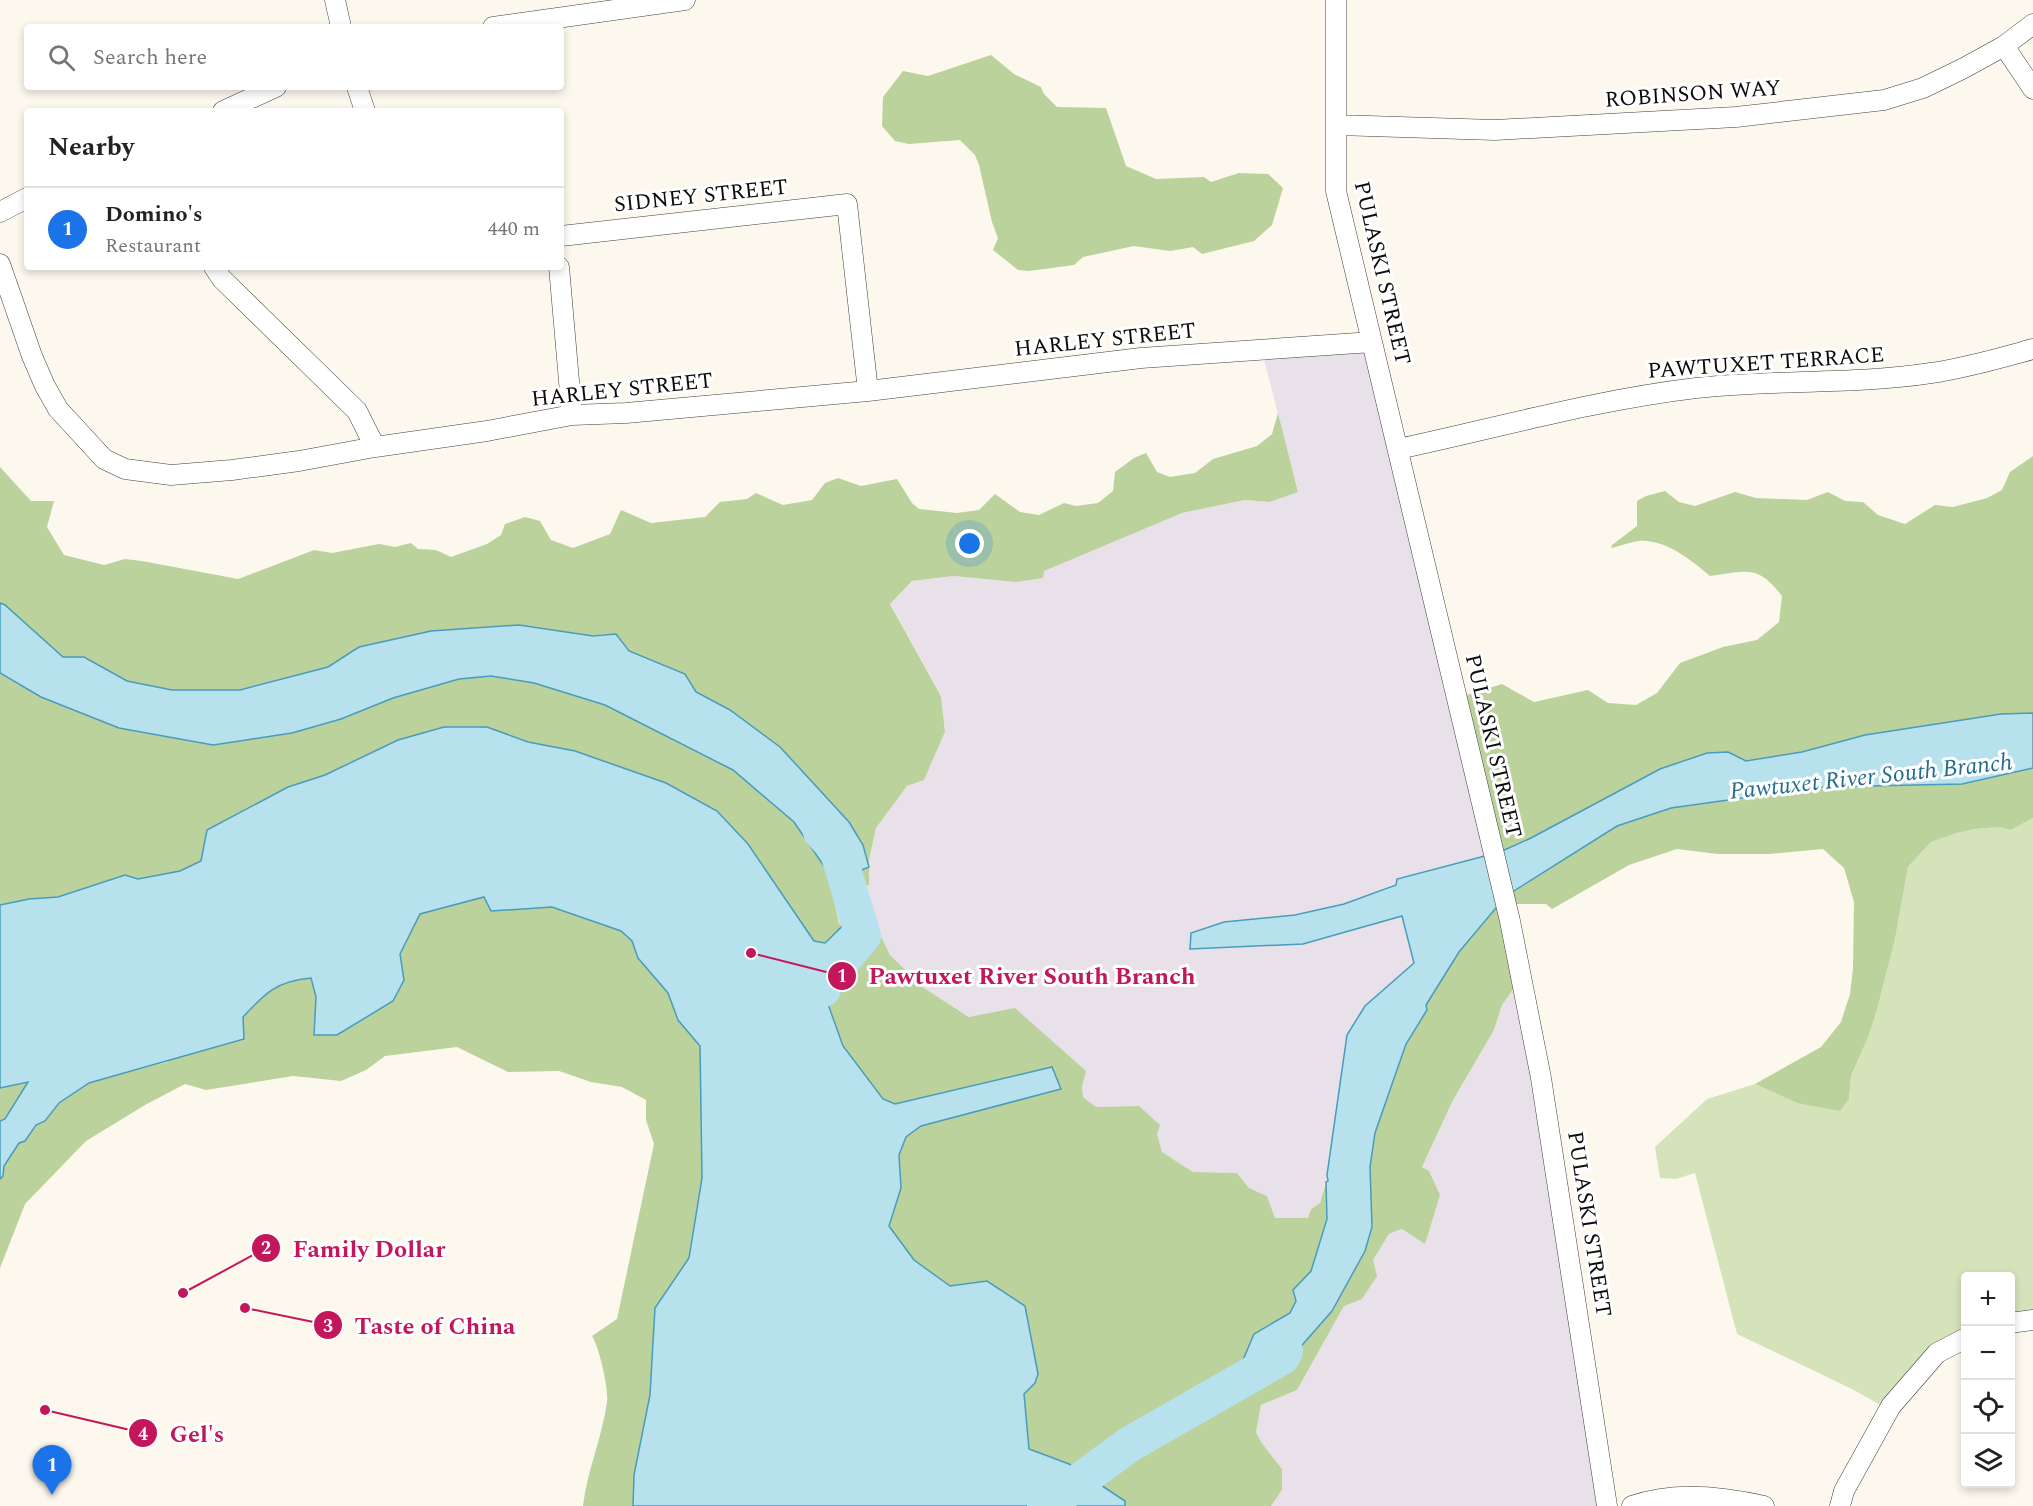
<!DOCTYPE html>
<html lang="en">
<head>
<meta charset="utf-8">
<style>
  body { margin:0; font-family:Spectral,serif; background:#f2f2f2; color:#222 }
  .controls { position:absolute; right:18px; bottom:18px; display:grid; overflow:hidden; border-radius:6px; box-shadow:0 3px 9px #0003 }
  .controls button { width:54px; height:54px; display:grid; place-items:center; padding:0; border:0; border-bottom:2px solid #e0e0e0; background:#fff; color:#222; font:30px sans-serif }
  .you { position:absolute; left:970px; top:544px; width:21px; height:21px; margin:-15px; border:4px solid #fff; border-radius:50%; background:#1a73e8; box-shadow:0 0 0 9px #1a73e833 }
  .badge { display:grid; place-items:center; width:39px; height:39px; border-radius:50%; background:#1a73e8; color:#fff; font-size:20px; font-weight:700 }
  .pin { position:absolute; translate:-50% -50px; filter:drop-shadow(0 2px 3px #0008) }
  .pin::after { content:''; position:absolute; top:32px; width:21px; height:18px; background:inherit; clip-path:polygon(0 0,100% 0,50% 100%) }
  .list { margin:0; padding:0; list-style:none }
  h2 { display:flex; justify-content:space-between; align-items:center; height:78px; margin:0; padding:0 24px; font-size:26px }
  h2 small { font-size:20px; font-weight:400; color:#767676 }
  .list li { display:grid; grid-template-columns:39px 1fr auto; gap:18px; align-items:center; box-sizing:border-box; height:84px; padding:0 24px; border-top:2px solid #e0e0e0 }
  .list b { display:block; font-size:22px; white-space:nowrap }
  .list p { margin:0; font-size:20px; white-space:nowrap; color:#767676 }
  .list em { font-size:20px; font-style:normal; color:#767676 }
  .icon { flex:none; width:33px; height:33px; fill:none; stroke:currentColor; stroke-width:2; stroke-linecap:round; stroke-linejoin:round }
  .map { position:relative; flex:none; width:2033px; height:1506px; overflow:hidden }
  .search { position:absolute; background:#fff; box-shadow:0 3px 9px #0003; left:24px; top:24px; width:540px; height:66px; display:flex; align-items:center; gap:15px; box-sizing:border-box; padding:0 21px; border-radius:6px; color:#767676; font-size:22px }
  .panel { position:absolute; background:#fff; box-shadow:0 3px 9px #0003; left:24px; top:108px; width:540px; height:162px; border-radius:6px }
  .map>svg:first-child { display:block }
  .industrial { fill:#e8e1ea }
  .green { fill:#d5e3bb }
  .forest { fill:#bbd29c }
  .water { fill:#b8e1ee; stroke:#489cbc; stroke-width:1.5 }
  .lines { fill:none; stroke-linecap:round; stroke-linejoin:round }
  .river { stroke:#b8e1ee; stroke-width:36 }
  .minor-casing { stroke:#3f3f3f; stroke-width:21 }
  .minor { stroke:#fff; stroke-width:20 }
  .labels { text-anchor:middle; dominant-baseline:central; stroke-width:6; stroke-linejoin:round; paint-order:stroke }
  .street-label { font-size:22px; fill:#0c0c0c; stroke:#fff }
  .water-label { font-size:24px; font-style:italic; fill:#256d8e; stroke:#fff }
  .leader { fill:none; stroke:#c2185b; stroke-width:2 }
  .callout-dot { fill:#c2185b; stroke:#fff; stroke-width:2 }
  .mark-label { font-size:18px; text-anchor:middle; font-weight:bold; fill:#fff }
  .callout-label { font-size:24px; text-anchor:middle; font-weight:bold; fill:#c2185b; stroke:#fff; stroke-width:6; stroke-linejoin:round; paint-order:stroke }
</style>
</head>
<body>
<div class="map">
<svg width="2033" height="1506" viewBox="0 0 2033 1506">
  <rect width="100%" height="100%" fill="#fdf8ed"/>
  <path class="industrial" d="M1370,344l130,508 -103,27 -1,8 -1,-3 -51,20 -49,11 -44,30 52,-1 100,-28 11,47 -49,43 -37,176 -3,1 -5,20 -9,6 -3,9h-33l-8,-22 -18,-8 -12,-15 -44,-1 -31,-20 -5,-18 -18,-28 -43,1 -13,-10 -1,-11 -67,-77 -45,8 -46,-29 -34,-33 -13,-27 -12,-1v-8l-10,-1 -12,6h-4l-6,-30 6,-7 30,-2 -1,-20 8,-37 31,-42 17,-6 21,-48 -4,-37 -51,-92 22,-22 42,-5 62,6 166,-69 63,-13 24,2 29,-11 -36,-139z
    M1522,977l88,529h-339l11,-16v-21l-21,-27 -5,-10 5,-27 36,-15 47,-84 45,-72 13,-5 24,14 3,-72 -7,-4 31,-67 41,-70 8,-25z"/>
  <path class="green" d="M2033,818v502l-22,3 -1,-47h-44l-1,65 -18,8 -56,62 -37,-21 -117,-56 -42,-161 -19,6 -16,-1 -5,-31 52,-48 48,-15 42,19 52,-4 2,-23 18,-41 8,-25 18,-71 13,-72 23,-25 26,-9 18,-4 24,-2 12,3z"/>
  <path class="forest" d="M991,55l23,19 27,13 3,7 13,13 49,1 20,58 30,13 48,-2 7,5 28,-9 29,1 15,14 -11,37 -18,16 -52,13 -9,-7 -23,4 -36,-5 -51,11 -9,8 -45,6 -11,-1 -25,-20 5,-12 -6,-16 -13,-57 -4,-10 -15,-15 -51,4 -14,-3 -13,-15 1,-29 20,-26 25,5z
    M1278,413l20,79 -29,10 -24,-2 -63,13 -138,58 -1,7 -27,4 -62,-6 -42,5 -22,23 51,92 4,36 -21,48 -17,6 -31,42 -8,37 -5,-20 -133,-135 -34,-18 -11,-18 -56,-23 -13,-17 -257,13 -31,20 -88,23h-68l-45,-9 -43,-24h-21l-58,-52 -5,-2v-136l31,34h23l-7,26 17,28 40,10 21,-6 17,2 96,18 76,-29 18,3 47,-9 16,3 16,-4 7,6 18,1 15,7 36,-13 14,-9 4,-11 20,-7 15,4 11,19 22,8 37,-14 11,-24 30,13 54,-6 15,-15 27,-3 9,-6 27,12 29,-5 13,-17 13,-5 23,8 36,-7 15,24 7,6 38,4 22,-3 16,-16 25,18 19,3 25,-12 12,3 22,-3 15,-12 2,-19 19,-14 12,-5 11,19 13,5 25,-4 18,-14 44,-13 15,-12z
    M2033,456v257l-32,1 -136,21 -63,17 -56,9 -18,-9 -228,100 -40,-155 42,-13 32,18 54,-12 20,13 28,2 21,-12 23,-30 43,-16 34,-7 22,-18 3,-26c-24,-32 -36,-25 -72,-20 -19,-16 -45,-37 -71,-35 -9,1 -19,5 -28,7l1,-3 25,-19v-25l9,-5 19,-5 14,11 16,4 40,-14 21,6 51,2 21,-8 17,9 18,1 15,13 27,9 30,-19 18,2 34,-9 15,-8 8,-18z
    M0,673l41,24 78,31 222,-9 52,-21 66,-19 32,-3 43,7 71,22 128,65 61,52 34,50 26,1 15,-6v18l-30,2 -6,7 6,30h4l-2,5 -16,14 -11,-2 -66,-97 -173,-93 -47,-9 -41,-15h-43l-46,13 -73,35 -37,12 -81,43 -6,31 -21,10 -42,8 -13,-4 -67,22 -29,2 -29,6z
    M2033,768v50l-22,12 -12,-3 -24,2 -18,4 -26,9 -23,25 -13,72 -18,71 -8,25 -18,41 -2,23 -9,12 -43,-8 -42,-19 66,-37 20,-25 9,-28 3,-26 1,-66 -10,-34 -21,-19 -54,5h-51l-41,-5 -48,16 -77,44 -6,-5h-39l15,73 -20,28 -8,25 -41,70 -31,67 7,4 11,24 -15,49 -23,-15 -13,5 -16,26 4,16 -15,23 -18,7 -47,84 -36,15 -5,27 5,10 21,27v21l-11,16h-146v-5l-56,-37 -40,-15 -5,-56 11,-10 -48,-102 -37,5 -36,-26 -25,-34 12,-38 -2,-33 7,-18 15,-11 140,-37 -10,-22 -156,37 -12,-5 -40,-53 -15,-42 5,-26 32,-51 12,1 13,27 34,33 45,29 46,-9 71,63 -4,15 1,11 13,10 43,-1 21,19 -3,9 5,18 31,20 44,1 12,15 18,8 8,22h33l3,-9 9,-6 6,-21 1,37 -16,52 -18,19 3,11 -6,12 -36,21 78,-23 33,-60 7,-24 -2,-60 5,-34 31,-89 21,-33 -1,-6 33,-53 47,-55 111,-71 54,-18 151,-21 140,-3z
    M484,897l8,14 60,-4 69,24 11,10 6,17 30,35 10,27 22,26 2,132 -13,80 -34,51 -5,86 -16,80 -1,31h-50c4,-35 19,-68 24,-104 2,-12 -8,-56 -15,-66l25,-17 37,-175 -8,-24v-20l-24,-13 -31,-5 -32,-11 -51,1 -51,-25 -72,9 -19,14 -25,11 -48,-5 -87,14 -21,-6 -40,21 -59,36 -61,63 -25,64v-89l3,-3 1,-10 15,-24 6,-1 11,-16 9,-4 14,-18 30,-20 78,-21 76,-45 18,-20 23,-16 26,-4 6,20 -2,38 90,-55 -4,-26 20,-40z
    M29,1081l-24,38 -5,2v-33z"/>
  <path class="water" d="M0,603l5,2 58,52h21l43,24 45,9h68l88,-23 31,-20 72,-16 88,-6 74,11 23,-2 13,17 56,23 11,18 34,18 50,37 69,75 14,23 6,22 -15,6 -26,-1 -34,-50 -61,-52 -128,-65 -71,-22 -43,-7 -32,3 -66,19 -52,21 -49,14 -79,12 -94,-17 -78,-31 -41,-24z
    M2033,713v55l-71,16 -140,3 -151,21 -54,18 -111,70 -47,56 -33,53 1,5 -21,34 -31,89 -5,34 2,60 -7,24 -33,60 -65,74 -18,5 -9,-23 14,-33 36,-21 6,-12 -3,-11 18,-19 16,-52 -1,-37 2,-1 -1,-6 20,-140 18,-29 49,-43 -12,-47 -99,28 -113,5 1,-16 33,-11 71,-7 49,-11 52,-19 1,-6 103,-27 31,-14 129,-69 47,-16 21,-1 18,9 56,-9 63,-17 136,-21z
    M444,727h43l41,15 47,9 91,32 51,28 31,33 66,97 11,2c14,-12 20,-26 40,-24v8l-32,51 -5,26 15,42 40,53 12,5 157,-37 9,22 -140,37 -15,11 -7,18 2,33 -12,38 25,34 36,26 37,-5 38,25 13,68 -3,9 -11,11 5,55 40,15 56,37v5h-492l1,-31 16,-80 5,-87 34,-50 13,-80 -2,-132 -22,-26 -10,-27 -30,-35 -6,-17 -11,-10 -69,-24 -61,4 -7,-14 -64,17 -20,40 4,26 -11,21 -56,34h-23l2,-38 -5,-19c-34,3 -46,15 -68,39l1,22 -155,44 -30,20 -14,18 -9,4 -11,16 -6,2 -15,23 -1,10 -3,3v-58l5,-2 23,-37 -28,6v-183l29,-6 29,-2 67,-22 13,4 42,-8 21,-10 6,-31 81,-43 37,-12 73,-35z"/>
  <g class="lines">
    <path class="river" d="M821,832l16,17 26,87 -40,47v6
      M1045,1506l85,-62 152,-87 3,-6"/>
    <g class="minor-casing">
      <path id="minor" d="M335,0l6,27
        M1336,0v191l174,730 31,157 66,428
        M493,27l192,-27
        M2004,46l29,43
        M357,87l8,24
        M223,111l53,-24
        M1337,125l158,5 241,-13 148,-17 39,-12 41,-20 40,-22 29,-22
        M0,212l27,-14
        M561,236l286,-32 21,187
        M0,264l32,92 13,30 13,23 46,50 21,10 46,6 61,-5 67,-9 76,-14 112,-16 85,-16 54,-2 242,-22 273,-33 231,-16
        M214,267l8,12 135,132 18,36
        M559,267l13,148
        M1398,449c98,-21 197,-49 298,-61 78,-9 157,-3 235,-15 35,-5 69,-15 102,-24
        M2010,1323l23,-3
        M1632,1506c42,-15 89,-10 132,0
        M1840,1506l4,-15 47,-85 46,-53 29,-15"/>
    </g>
    <use href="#minor" class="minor"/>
  </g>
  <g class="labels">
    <g class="street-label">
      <text transform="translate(1693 94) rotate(-4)">ROBINSON WAY</text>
      <text transform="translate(701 196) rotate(-6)">SIDNEY STREET</text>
      <text transform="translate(1382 273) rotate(77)">PULASKI STREET</text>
      <text transform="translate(1105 340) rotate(-6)">HARLEY STREET</text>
      <text transform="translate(1766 363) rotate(-4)">PAWTUXET TERRACE</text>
      <text transform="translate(622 390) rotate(-6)">HARLEY STREET</text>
      <text transform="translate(1493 746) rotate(77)">PULASKI STREET</text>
      <text transform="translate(1589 1224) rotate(81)">PULASKI STREET</text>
    </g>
    <g class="water-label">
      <text transform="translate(1871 777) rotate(-6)">Pawtuxet River South Branch</text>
    </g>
  </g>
  <path class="leader" d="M751 953L842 976M183 1293L266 1248M245 1308L328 1325M45 1410L143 1433"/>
  <g class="callout-dot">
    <circle cx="751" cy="953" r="6"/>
    <circle cx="183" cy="1293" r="6"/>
    <circle cx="245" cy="1308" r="6"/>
    <circle cx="45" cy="1410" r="6"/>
    <circle cx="842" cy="976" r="15"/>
    <circle cx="266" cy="1248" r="15"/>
    <circle cx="328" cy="1325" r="15"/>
    <circle cx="143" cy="1433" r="15"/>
  </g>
  <g class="mark-label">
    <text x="842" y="982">1</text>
    <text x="266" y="1254">2</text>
    <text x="328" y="1332">3</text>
    <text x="143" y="1440">4</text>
  </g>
  <g class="callout-label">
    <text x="1032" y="984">Pawtuxet River South Branch</text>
    <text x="369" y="1257">Family Dollar</text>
    <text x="435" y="1334">Taste of China</text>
    <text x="197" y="1442">Gel's</text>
  </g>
</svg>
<div class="controls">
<button>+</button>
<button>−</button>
<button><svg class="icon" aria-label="locate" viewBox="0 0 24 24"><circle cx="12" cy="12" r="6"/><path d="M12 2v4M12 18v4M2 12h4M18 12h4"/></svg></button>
<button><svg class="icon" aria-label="layers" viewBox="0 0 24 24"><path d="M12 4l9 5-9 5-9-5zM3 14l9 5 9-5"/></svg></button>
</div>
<div class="you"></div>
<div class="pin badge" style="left:52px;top:1495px">1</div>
<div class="search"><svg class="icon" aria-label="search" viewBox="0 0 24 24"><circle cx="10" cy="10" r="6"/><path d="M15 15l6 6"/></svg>Search here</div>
<section class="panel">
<h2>Nearby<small></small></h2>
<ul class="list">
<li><span class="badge">1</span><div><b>Domino's</b><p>Restaurant</p></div><em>440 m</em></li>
</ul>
</section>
</div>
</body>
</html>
